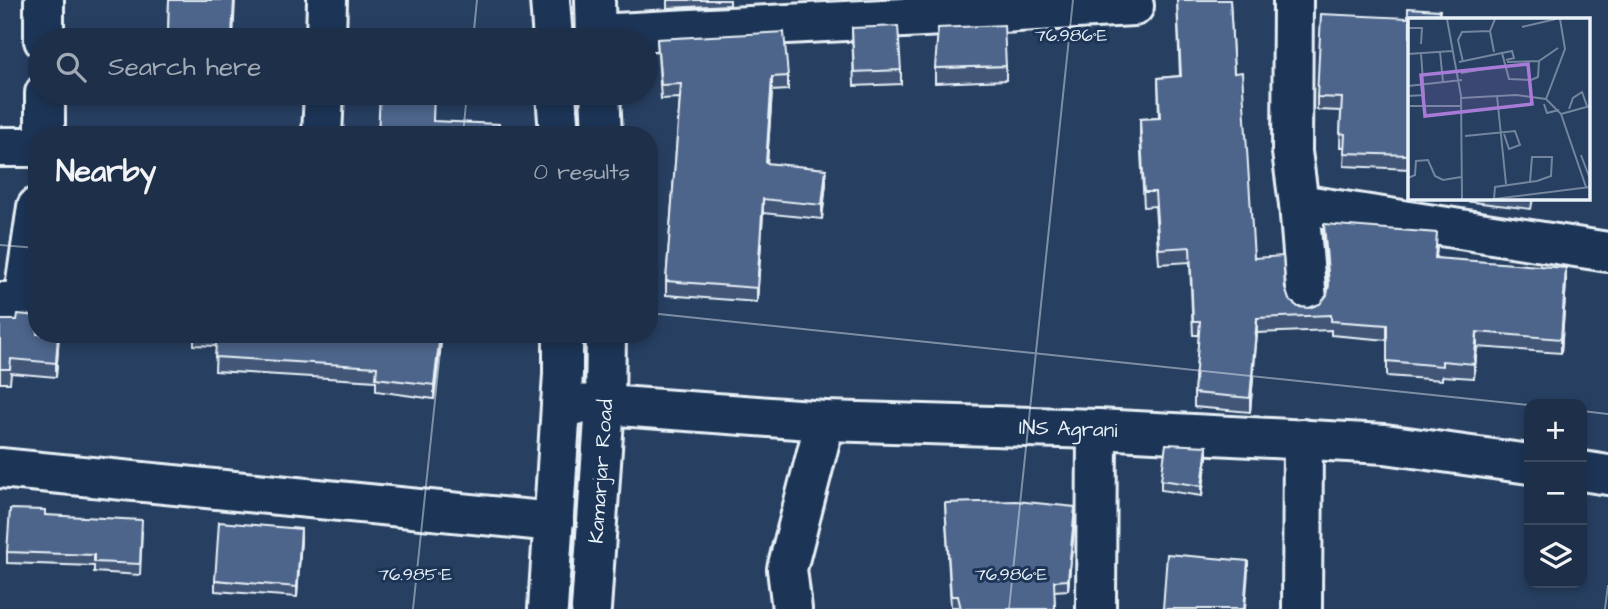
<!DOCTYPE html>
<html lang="en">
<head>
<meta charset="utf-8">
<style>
  body { margin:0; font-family:"Architects Daughter",sans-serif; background:#2a3b53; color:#f1f3f6 }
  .controls { position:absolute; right:21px; bottom:21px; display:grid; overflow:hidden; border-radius:14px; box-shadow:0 4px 10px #0003 }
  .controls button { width:63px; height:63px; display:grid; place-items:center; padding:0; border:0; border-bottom:2px solid #3b4a61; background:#1d2f49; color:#f1f3f6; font:35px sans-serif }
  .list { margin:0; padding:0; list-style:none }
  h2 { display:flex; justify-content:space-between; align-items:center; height:91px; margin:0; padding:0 28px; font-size:30px }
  h2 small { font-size:23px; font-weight:400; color:#a0a9b4 }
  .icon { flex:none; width:38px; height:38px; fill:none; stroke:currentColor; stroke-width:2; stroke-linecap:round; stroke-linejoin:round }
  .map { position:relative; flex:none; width:1608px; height:609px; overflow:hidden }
  .search { position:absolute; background:#1d2f49; box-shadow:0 4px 10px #0003; left:28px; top:28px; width:630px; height:77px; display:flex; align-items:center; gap:18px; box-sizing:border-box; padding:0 24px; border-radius:38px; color:#a0a9b4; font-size:26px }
  .panel { position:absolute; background:#1d2f49; box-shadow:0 4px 10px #0003; left:28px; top:126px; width:630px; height:217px; border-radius:28px }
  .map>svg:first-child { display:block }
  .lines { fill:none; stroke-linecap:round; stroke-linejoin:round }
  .minor-casing { stroke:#e8f1f8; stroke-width:44 }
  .major-casing { stroke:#e8f1f8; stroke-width:44 }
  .minor { stroke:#1d3557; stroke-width:38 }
  .major { stroke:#1d3557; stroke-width:38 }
  .wall { fill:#425778; stroke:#e8f1f8; stroke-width:2 }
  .shaded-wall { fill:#364761; stroke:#e8f1f8; stroke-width:2 }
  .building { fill:#4d658b; stroke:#e8f1f8; stroke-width:2 }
  .ticks { fill:none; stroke:#e8f1f8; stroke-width:2; stroke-opacity:0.45 }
  .labels { text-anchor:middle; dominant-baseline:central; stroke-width:6; stroke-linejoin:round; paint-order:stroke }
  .street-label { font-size:21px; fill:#e8f1f8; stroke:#1d3557 }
  .inset-road { fill:none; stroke:#74869d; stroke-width:2 }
  .view { fill:#a77bd6; fill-opacity:0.15; stroke:#a77bd6; stroke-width:3.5 }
  .inset-edge { fill:none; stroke:#e8f1f8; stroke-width:3.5 }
  .ticks-label { font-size:18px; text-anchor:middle; fill:#e8f1f8; stroke:#1d3557; stroke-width:6; stroke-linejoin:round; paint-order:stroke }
</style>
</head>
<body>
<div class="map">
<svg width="1608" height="609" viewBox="0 0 1608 609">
  <rect width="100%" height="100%" fill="#273f61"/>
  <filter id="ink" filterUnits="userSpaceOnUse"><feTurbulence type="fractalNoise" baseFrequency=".0143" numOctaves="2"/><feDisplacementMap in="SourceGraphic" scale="14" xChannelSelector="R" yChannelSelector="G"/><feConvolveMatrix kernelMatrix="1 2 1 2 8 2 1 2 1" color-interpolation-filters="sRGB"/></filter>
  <g filter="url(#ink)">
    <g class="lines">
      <g class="minor-casing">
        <g id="minor">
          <path d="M44,0v40"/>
          <path d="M1293,0l-1,152 7,52 309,48"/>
          <path d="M596,34l538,-28"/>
          <path d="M326,40l1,-40"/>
          <path d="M45,93v42"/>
          <path d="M322,135l2,-42"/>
          <path d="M0,147h37"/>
          <path d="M1299,204l8,97"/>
          <path d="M0,302h23l14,-95"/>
          <path id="s1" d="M561,404l44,1 220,16 272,8 288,15 144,20"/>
          <path d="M0,468l554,54"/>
          <path d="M1582,471l26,4"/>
          <path d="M792,609l-5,-40 38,-148"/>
          <path d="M1096,609l1,-180"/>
          <path d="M1302,609l1,-170"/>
        </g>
      </g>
      <g class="major-casing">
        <g id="major">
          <path d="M550,0l3,40"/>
          <path d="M595,0l1,40"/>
          <path d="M556,93l3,42"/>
          <path d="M600,93l2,42"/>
          <path d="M548,609l15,-235v-40"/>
          <path id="s2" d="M591,609l14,-204 1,-71"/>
        </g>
      </g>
      <use href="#minor" class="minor"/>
      <use href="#major" class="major"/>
    </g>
    <path class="wall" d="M169,0h66l-2,40h-65z
      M667,0h63v5l-63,3z
      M1177,0h53l4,73 20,185 31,30 4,12 9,7 11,1 11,-4 7,-9 1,-6 -4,-51v-14l113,24 -1,10 130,24 -5,71 -84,-6 -3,31 -32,-2v4l-55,-4v-36l-56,-5v-5l-74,3 -7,79 -56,-5v-14l5,-58h-6l-3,-73 -31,2 -4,-58 -11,1 -4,-73v-15l19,-1 -1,-40 22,-2z
      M1410,19v150l-66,-3 1,-19h-5l1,-36 -24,-1v-13z
      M852,28l49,42v14l-47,2z
      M657,39l131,37v14l-16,1 -5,72 59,20 -4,36 -59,-6 -6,89 -91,-7v-14l14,-183 -19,1z
      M1006,66v14l-71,3v-15z
      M1448,198h85l-2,11 -83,-10z
      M0,320h17l20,14h22l-3,43 -45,-4 -1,10h-10z
      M194,334h248l-8,65 -58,-8v-10l-161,-10 1,-25 -22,-1z
      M1207,457l-5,39 -41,-6v-10z
      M945,503l130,15 -7,72 -14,1 1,18h-97v-2h-7z
      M45,515l97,16 -2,44 -46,-3v-6l-87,-3v-11z
      M301,539l-4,58 -82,-6v-11z"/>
    <path class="shaded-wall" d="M772,77v14l-6,86v-14z
      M826,169v14l-4,36v-14z
      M763,199v14l-6,89v-14z
      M1566,268v14l-5,71v-14z
      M1257,318v15l-7,79v-14z
      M1477,332v15l-3,31v-14z
      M58,334h1l-3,43v-14z
      M440,334h2l-8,65v-14z
      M1207,446v11l-5,39v-10z
      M1075,507v11l-7,72v-10z
      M301,529v10l-4,58v-10z
      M1248,561v10l-3,38h-1z"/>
    <path class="building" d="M169,0h65l-2,36 -64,-2z
      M1177,0h53l4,73 8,-1 12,186 29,-2 2,32 4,12 9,7 11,1 11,-4 7,-9 2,-10 -5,-61 113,9 -2,25 131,10 -5,71 -84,-7 -3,32 -32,-3v5l-55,-5v-36l-56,-4v-6l-74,3 -7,80 -56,-5 6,-72h-7l-3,-74 -31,2 -4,-57h-11l-4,-73 20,-1 -2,-40 23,-2z
      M1408,8l32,2 -1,9h-29v136l-66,-2 1,-19 -5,-1 2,-35 -25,-1 4,-83 87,4z
      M1004,25l2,41 -71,2 3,-40z
      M898,26l3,44 -47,2 -2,-44z
      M784,32l4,44 -16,1 -6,86 60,6 -4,36 -59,-6 -6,89 -91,-7 15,-197 -20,1 -4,-46z
      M380,93h54l-1,28 66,3v11h-121z
      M18,314l19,2v18h21l-2,29 -45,-4 -1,10h-10v-49h17z
      M217,334h223l-6,51 -58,-7 1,-11 -162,-10z
      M1166,444l41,2 -5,40 -41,-6z
      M1016,501l59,6 -7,73 -14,1 1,28h-94l-3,-13h-7l-6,-93z
      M10,509l35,1v5l97,5 -2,44 -46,-2v-7l-87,-3z
      M219,522l82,7 -4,58 -82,-7z
      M1167,554l81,7 -4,48h-81z"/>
  </g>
  <path class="ticks" d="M473,40l4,-40M463,135l4,-42M0,245l37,3M649,313l880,92M1582,411l26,3M413,609l29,-275M1009,609l64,-609M1605,609l3,-24"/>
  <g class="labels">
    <g class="street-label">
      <text stroke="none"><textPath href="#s1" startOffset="508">INS Agrani</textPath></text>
      <text stroke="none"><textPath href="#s2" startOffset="138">Kamarjar Road</textPath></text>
    </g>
  </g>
  <g transform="translate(1408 18)">
    <rect width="182" height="182" fill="#273f61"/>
    <path class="inset-road" d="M39,1l14,77 1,103M114,9l34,-8M0,10h14l-1,16M32,34l3,30M86,34l-4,-21 5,-12M94,35l10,-2 2,7 -8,2M0,36l44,-3M51,44l43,-9 7,26 22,1 7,-3 1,-16M55,44l-5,-22 4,-8 28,-1M99,44l32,-1 19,-13M53,55l35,-6M0,68l54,-6M0,78l16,-1 -3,-42M89,78l9,88M53,80l55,-3 30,4 15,15 25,73M138,81l19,-50 -5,-30M136,86l3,9 12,-3M2,88h51M161,91l4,-11 9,-6 5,14M153,96l29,-8M57,118l50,-5 5,14 -11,4 -5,-15M173,137l9,24M0,160l7,-3 1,-14 12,-1 7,16 8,4 18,-3M86,181l1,-12 42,-6 14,-5 1,-19h-20l-2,25M86,181l96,-12"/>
    <path class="view" d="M120,46l4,40 -107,12 -4,-41z"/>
    <rect width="182" height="182" class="inset-edge"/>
  </g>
  <g class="ticks-label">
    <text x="1071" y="41">76.986°E</text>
    <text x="415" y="580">76.985°E</text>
    <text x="1011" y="580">76.986°E</text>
  </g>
</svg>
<div class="controls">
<button>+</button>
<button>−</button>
<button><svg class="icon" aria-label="layers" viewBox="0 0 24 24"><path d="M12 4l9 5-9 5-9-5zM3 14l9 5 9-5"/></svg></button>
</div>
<div class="search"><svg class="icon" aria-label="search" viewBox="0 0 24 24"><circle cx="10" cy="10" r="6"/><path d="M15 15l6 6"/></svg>Search here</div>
<section class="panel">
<h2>Nearby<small>0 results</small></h2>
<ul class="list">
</ul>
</section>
</div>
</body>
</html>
